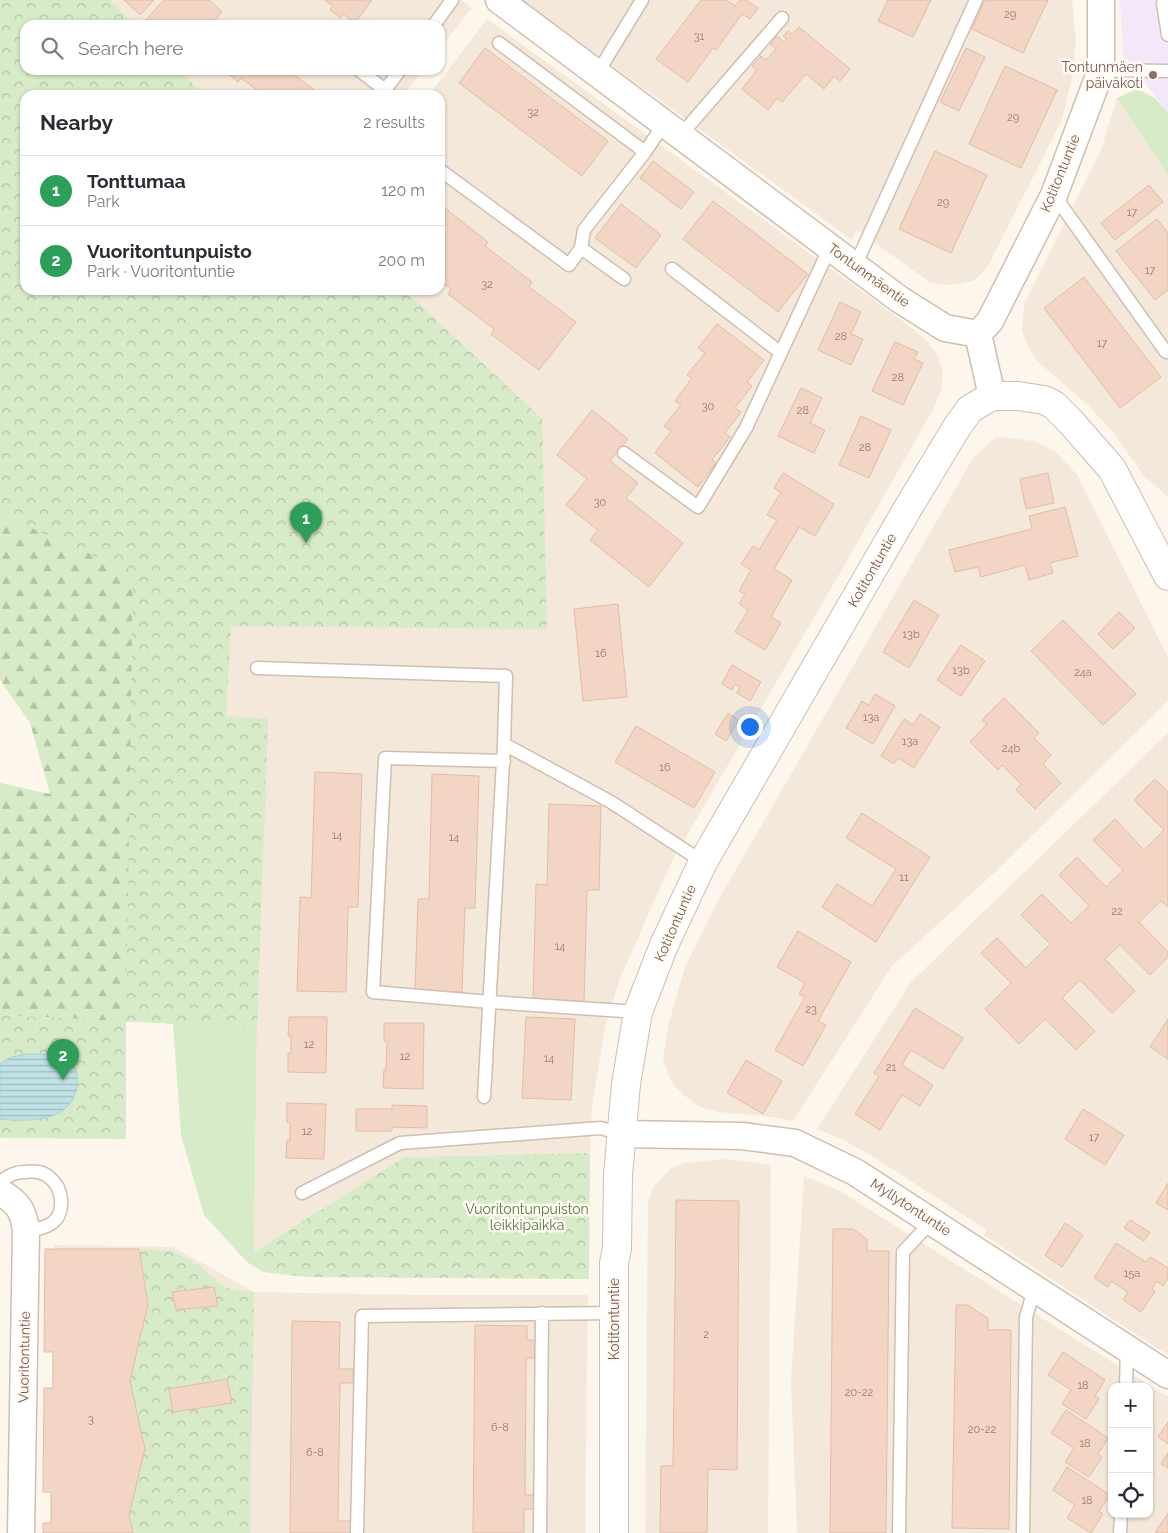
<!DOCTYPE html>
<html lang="en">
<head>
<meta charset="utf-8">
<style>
  body { margin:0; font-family:Raleway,sans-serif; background:#f2f2f3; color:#2b2b33 }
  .controls { position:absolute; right:15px; bottom:15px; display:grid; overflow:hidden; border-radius:10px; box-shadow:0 1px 4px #0004 }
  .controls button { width:45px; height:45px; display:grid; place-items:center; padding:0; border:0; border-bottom:1px solid #e1e1e2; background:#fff; color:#2b2b33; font:25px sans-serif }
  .you { position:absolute; left:749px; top:726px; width:18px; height:18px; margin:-12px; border:4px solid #fff; border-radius:50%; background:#1a73e8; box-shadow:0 0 0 8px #1a73e833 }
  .badge { display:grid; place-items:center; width:32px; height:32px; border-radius:50%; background:#e37154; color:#fff; font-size:16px; font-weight:700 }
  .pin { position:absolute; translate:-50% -41px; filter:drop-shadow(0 1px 2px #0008) }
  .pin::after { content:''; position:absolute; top:26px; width:18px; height:15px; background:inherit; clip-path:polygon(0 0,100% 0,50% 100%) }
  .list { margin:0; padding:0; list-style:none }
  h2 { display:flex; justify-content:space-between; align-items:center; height:65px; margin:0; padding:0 20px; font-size:21px }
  h2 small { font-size:16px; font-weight:400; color:#7c7c81 }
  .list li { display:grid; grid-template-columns:32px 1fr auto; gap:15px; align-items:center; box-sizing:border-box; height:70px; padding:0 20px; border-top:1px solid #e1e1e2 }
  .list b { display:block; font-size:19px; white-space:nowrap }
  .list p { margin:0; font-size:16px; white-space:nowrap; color:#7c7c81 }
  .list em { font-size:16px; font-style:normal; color:#7c7c81 }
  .icon { flex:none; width:28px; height:28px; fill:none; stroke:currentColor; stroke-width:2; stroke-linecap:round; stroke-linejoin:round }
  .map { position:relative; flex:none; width:1168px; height:1533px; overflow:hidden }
  .search { position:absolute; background:#fff; box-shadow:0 1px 4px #0004; left:20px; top:20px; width:425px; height:55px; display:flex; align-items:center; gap:12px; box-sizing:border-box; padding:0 18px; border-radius:15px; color:#7c7c81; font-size:19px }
  .panel { position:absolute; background:#fff; box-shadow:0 1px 4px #0004; left:20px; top:90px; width:425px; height:205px; border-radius:15px }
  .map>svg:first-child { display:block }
  .residential { fill:#f4e8da; fill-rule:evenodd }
  .education { fill:#f3e8f9 }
  .grass { fill:#d8ebc9 }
  .forest { fill:url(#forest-firs) }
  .park { fill:url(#park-crowns) }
  .water { fill:url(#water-rules); stroke:#a6d2d9 }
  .building { fill:#f2d5c4; stroke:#e4bba4 }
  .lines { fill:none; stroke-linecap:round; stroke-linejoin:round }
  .service-casing { stroke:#d0beb0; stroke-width:15 }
  .minor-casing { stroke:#d0beb0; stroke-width:29 }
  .tertiary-casing { stroke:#d0beb0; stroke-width:30 }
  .service { stroke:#fff; stroke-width:12 }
  .minor { stroke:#fff; stroke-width:26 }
  .tertiary { stroke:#fff; stroke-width:28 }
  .education-dot { fill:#8d6e63; stroke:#fffaf3; stroke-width:2 }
  .labels { text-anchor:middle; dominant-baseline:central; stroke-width:5; stroke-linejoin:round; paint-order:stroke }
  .number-label { font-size:11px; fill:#977a6c }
  .education-label { font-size:14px; fill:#785e54; stroke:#fffaf3; text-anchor:end }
  .street-label { font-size:14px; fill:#795c4e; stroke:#fffaf3 }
  .park-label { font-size:14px; fill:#577e45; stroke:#fffaf3 }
</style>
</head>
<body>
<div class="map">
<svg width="1168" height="1533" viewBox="0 0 1168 1533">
  <defs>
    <pattern id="forest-firs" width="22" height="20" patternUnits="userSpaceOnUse" patternTransform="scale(1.25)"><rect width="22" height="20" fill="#d8ebc9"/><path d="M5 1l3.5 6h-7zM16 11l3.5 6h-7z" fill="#b4c2a5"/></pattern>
    <pattern id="park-crowns" width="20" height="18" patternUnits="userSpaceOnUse" patternTransform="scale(1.25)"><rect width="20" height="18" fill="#d8ebc9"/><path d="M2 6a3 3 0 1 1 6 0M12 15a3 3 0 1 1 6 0" fill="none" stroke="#b4c2a5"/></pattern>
    <pattern id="water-rules" width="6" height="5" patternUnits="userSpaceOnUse" patternTransform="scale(1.25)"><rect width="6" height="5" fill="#c0e2e7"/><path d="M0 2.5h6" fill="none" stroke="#a1babd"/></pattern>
  </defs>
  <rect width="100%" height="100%" fill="#fdf6ec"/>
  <path class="residential" d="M110,0h351l11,8 -32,40v-23h-305z
    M522,0h550l4,39 -3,34 -11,47 -74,146 -13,14 -16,4 -14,1 -14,-2 -74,-53 -5,10z
    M487,19l417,303 23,19 9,12 7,19 -2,18 -6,16 -95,167 -168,288 -53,120 -14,46 -13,79 -2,47 -186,4 -150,95 3,-224 11,-308 -42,-4 5,-90 316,3 -5,-210 -138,-129h36v-195h-11z
    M179,70h244l-20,25h-199z
    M1117,98l51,78v321l-24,-21 -31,-44 -26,-28 -50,-43 -9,-15 -6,-15 2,-27 77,-154z
    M996,437l17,1 24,4 20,11 21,23 90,182v43l-174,172 -102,93 -99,155 -19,-4 -56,-5 -18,-5 -16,-12 -12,-12 -5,-11 -4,-15 5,-31 17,-59 30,-61 258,-448z
    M1168,733v622l-184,-120 3,-5 -84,-54 -34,-22 -32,-17 -20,-8 94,-147z
    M726,1159l45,6 -3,368h-123l3,-330 5,-16 18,-19 13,-5z
    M804,1176l34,14 330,207v136h-371l-6,-152zM1112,1387h37v127h-37z
    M54,1245l119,2 81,45 167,3h167l-3,238h-534z"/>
  <path class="education" d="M1120,0h48v113l-45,-60z"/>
  <path class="grass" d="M1137,89l18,9 13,15v63l-51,-78z
    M173,1023l84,5 -3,224 9,20 -16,-10 -43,-47 -23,-80z"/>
  <path class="forest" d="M0,0h110l25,25h-110v45h154l25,25h-179v195h379l138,129 5,210 -316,-3 -5,90 42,3 -11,309 -257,-13v-232l50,11 -20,-71 -30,-43z"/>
  <path class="park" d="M0,0h110l25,25h-110v45h154l25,25h-179v195h379l138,129 5,210 -316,-3 -5,90 42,3 -11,309 -131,-7v118l-126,-1v-123l126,6 7,-448 -133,-59z
    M590,1153l-1,126 -283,-2 -43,-5 -9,-20 150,-95z
    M139,1249l34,2 27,15 21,19 12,5 21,2 -4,241h-117l-4,-18 16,-66 -15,-68 18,-77z"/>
  <path class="water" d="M26,1054c17,0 49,-1 51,21 1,6 1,10 -1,16 -2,5 -4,12 -9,16 -15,15 -48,14 -67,12v-55l9,-6z"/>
  <path class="building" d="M124,0h30l-14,15z
    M164,0h45l13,12 -11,13h-62l-4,-4z
    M325,0h47l-17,23 -12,-9 -3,4 -10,-8 3,-4z
    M701,0h25l9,6 5,-6h6l12,8 -8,11 -8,-5 -26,36 -3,-2 -25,34 -32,-23z
    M888,0h43l-18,37 -35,-16z
    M985,0h63l-25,53 -51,-24z
    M799,27l51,42 -10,12 -6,-5 -10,13 -18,-15 -24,28 -5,-4 -9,12 -26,-21 15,-19 -5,-4 9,-10 5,4 10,-11 -6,-5 7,-8 7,6 3,-3 -4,-3 5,-5 4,3z
    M485,48l123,93 -26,35 -123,-93z
    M966,48l19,9 -26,54 -19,-9z
    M1005,66l52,24 -36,78 -52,-24z
    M223,70h65l33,25h-62l2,-2 -20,-15 -3,4z
    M935,151l52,24 -36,78 -52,-24z
    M653,161l41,31 -13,17 -41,-31z
    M1149,185l14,17 -48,38 -14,-17z
    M440,197l4,4 -3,4 47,37 -3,4 47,36 -3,5 47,35 -37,48 -48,-36 3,-5 -46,-35 3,-5 -11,-8z
    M713,201l95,73 -30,38 -95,-73z
    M621,204l40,31 -25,33 -41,-30z
    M1157,219l11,14v57l-13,10 -39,-49z
    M1084,277l77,100 -41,31 -76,-100z
    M840,302l21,10 -10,22 12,5 -12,26 -33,-15z
    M717,324l47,36 -17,22 5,4 -17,22 6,4 -16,21 5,4 -18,23 4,3 -18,24 -43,-34 16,-22 -7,-5 17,-21 -6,-4 17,-23 -5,-3 18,-22 -7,-5z
    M895,342l23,10 -4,7 9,4 -20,42 -31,-14z
    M801,388l21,10 -12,25 15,7 -11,23 -36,-17z
    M592,410l36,29 -18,22 28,22 -12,15 57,45 -34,44 -59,-47 8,-10 -32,-25 21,-26 -30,-24z
    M861,416l30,14 -22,48 -30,-13z
    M783,473l51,31 -19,32 -16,-9 -25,42 18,11 -21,37 10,6 -16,27 -30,-18 13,-22 -9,-6 6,-10 -6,-3 12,-21 -10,-6 12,-18 6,4 18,-30 -10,-5 14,-23 -7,-4z
    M1048,473l6,30 -28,6 -6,-30z
    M1065,507l13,49 -28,7 3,10 -24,7 -4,-15 -44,12 -3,-10 -23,5 -6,-22 83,-21 -3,-13z
    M914,600l25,15 -30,53 -26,-16z
    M618,604l9,93 -44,4 -9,-92z
    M1119,612l16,16 -22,21 -15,-15z
    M1063,620l73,74 -33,31 -72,-74z
    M961,645l24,16 -24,35 -24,-16z
    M732,665l29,17 -11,19 -13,-8 3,-6 -5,-3 -3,6 -10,-6z
    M875,694l20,12 -22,38 -27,-16 16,-27 7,4z
    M1004,698l35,35 -5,5 17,17 -8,9 18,19 -26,26 -19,-19 5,-6 -19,-19 -4,5 -28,-28 17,-18 -5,-4z
    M728,713l11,7 -13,21 -11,-7z
    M920,714l20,13 -26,41 -16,-10 -4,6 -13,-8 23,-37 9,6z
    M636,726l79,46 -21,36 -79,-46z
    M315,772l47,2 -4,133h-10l-2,85 -49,-1 3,-94 11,1z
    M432,774l47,2 -4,132h-10l-3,84 -47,-1 3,-92h11z
    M1155,779l13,13v115l-7,-6 -22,21 29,30v5l-18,18 -30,-30 -15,14 30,32 -23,22 -32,-33 -18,18 33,33 -19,19 -31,-31 -26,25 -34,-35 26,-26 -30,-30 16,-15 29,30 24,-24 -29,-29 21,-21 29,29 18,-17 -30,-31 18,-18 29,30 17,-17 -30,-30 22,-21 29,31 20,-20 -30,-30z
    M549,804l52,2 -2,84h-12l-3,113 -51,-1 3,-118 11,1z
    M862,813l68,44 -54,85 -54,-35 15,-23 35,22 24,-37 -50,-31z
    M798,931l53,31 -33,59 8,4 -23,41 -28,-16 30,-53 -6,-3 6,-11 -28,-16z
    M915,1008l48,30 -20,31 -32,-19 -9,15 31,20 -13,21 -18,-11 -22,35 -25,-16 24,-38 -5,-3z
    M289,1017h38l-1,56 -38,-1v-19h3v-17h-3z
    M526,1017l49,2 -4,81 -49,-2z
    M1168,1019v40l-18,-12z
    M384,1023h40l-1,66 -40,-1 1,-18h2l1,-28 -3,-1z
    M746,1060l36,21 -19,33 -36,-21z
    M287,1103l39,1 -2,55 -38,-1 1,-18h3v-17l-3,-1z
    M392,1105l35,1v22l-35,-1v4h-36v-22h36z
    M1083,1109l41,26 -19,30 -40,-26z
    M1168,1183v27l-12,-7z
    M676,1200l63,1 -2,269 -29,-1 -1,64h-47l1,-67h12z
    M1130,1220l20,12 -6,9 -20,-13z
    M1065,1223l18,12 -21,32 -17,-12z
    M833,1229h20l14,10v12h22l-3,282h-56z
    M1116,1243l30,19 4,-5 18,11v10l-5,8 -6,-5 -5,8 3,2 -14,21 -18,-12 5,-8 -17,-11 -3,6 -14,-9z
    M45,1249h94l9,55 -18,77 15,68 -16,66 4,18h-90v-10h8v-31h-8l1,-104h9v-36h-9z
    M214,1287l4,19 -42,4 -4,-18z
    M956,1305h11l21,13v12h23l-2,199 -57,-1z
    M292,1321l48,1 -1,47h14v14h-13l-2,138h14v12h-62z
    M475,1325l52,1v14h11v18h-12l-1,137h11v14h-12v24h-51z
    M1063,1352l42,28 -10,16 4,3 -13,20 -24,-15 9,-14 -23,-15z
    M227,1379l5,24 -59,9 -4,-23z
    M1066,1410l42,28 -10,16 4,3 -13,20 -24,-15 9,-14 -23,-15z
    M1168,1422v22l-10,-7z
    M1168,1453v15l-7,-4z
    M1067,1467l43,28 -11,16 4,3 -12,19 -24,-15 8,-13 -22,-15z
    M1168,1513v20h-13z"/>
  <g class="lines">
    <g class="service-casing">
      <path id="service" d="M1163,3l5,32
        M434,25l18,-25
        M499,43l146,109
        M359,70l26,20 15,-20
        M1101,70l67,1
        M595,72l8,-8 39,-64
        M680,136l102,-118
        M440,170l129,95 12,-17
        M1054,195l112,157
        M853,264l7,-9 116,-255
        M672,269l109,84
        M624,279l-43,-31 3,-18 61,-78 19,-28
        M624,453l74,54 48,-79 84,-181
        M257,668l249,8 -2,68
        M504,761l-119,-3 -12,234 117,10 148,10
        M484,1097l20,-353 107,58 92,60
        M0,1183c6,-7 16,-11 24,-11 10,-1 19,-1 26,6 13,10 16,35 2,45 -8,6 -17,6 -26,7
        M302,1193l98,-50 201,-15 20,6
        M1126,1387l1,-39
        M357,1533l5,-217 252,-3
        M540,1533l2,-220
        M899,1533l4,-281 29,-31
        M1023,1533l3,-216 9,-30
        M1120,1533l1,-19"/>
    </g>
    <g class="minor-casing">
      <path id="minor" d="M499,0l400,299 46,29 33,6 14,62
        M978,334l12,-13 64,-126 47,-125v-70
        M621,1134l121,2 53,7 60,29 313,203
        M0,1192c18,11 23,17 26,38l-5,303"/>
    </g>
    <g class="tertiary-casing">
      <path id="tertiary" d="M614,1533v-270l3,-15 1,-73 8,-91 12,-72 26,-67 39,-83 205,-354 49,-81 13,-18 22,-13h26l26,4 10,5 16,16 42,48 56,107"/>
    </g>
    <use href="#service" class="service"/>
    <use href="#minor" class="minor"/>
    <use href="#tertiary" class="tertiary"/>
  </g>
  <circle class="education-dot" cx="1153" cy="75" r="5"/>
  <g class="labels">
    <g class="number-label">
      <text x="1010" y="14">29</text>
      <text x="699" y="36">31</text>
      <text x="533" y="112">32</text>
      <text x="1013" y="117">29</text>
      <text x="943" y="202">29</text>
      <text x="1132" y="212">17</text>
      <text x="1150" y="270">17</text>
      <text x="487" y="284">32</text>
      <text x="841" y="336">28</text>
      <text x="1102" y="343">17</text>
      <text x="898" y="377">28</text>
      <text x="708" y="406">30</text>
      <text x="803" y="410">28</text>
      <text x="865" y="447">28</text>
      <text x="600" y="502">30</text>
      <text x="911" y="634">13b</text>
      <text x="601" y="653">16</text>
      <text x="961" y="670">13b</text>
      <text x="1083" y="672">24a</text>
      <text x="871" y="717">13a</text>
      <text x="910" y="741">13a</text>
      <text x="1011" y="748">24b</text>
      <text x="665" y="767">16</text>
      <text x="337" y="835">14</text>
      <text x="454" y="837">14</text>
      <text x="904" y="877">11</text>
      <text x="1117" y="911">22</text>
      <text x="560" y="946">14</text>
      <text x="811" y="1009">23</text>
      <text x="309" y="1044">12</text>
      <text x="405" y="1056">12</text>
      <text x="549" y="1058">14</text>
      <text x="891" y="1067">21</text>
      <text x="307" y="1131">12</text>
      <text x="1094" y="1137">17</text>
      <text x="1132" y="1273">15a</text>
      <text x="706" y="1334">2</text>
      <text x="1083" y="1385">18</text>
      <text x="859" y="1392">20-22</text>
      <text x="91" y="1419">3</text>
      <text x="500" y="1427">6-8</text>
      <text x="982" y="1429">20-22</text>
      <text x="1085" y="1443">18</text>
      <text x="315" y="1452">6-8</text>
      <text x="1087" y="1500">18</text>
    </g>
    <g class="education-label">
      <text x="1143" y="67">Tontunmäen<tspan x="1143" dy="16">päiväkoti</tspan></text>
    </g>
    <g class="street-label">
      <text transform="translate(1060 173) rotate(-68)">Kotitontuntie</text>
      <text transform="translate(869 275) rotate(36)">Tontunmäentie</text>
      <text transform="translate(872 570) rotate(-60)">Kotitontuntie</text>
      <text transform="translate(675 923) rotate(-66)">Kotitontuntie</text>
      <text transform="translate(911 1207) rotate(33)">Myllytontuntie</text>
      <text transform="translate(614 1319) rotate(-90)">Kotitontuntie</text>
      <text transform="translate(24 1357) rotate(-89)">Vuoritontuntie</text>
    </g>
    <g class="park-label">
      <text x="527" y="1209">Vuoritontunpuiston<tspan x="527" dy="16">leikkipaikka</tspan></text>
    </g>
  </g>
</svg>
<div class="controls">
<button>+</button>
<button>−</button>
<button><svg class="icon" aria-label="locate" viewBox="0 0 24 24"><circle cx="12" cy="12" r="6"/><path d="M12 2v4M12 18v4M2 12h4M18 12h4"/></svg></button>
</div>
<div class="you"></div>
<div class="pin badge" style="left:306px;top:543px;background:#2e9e5b">1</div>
<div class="pin badge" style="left:63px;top:1080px;background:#2e9e5b">2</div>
<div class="search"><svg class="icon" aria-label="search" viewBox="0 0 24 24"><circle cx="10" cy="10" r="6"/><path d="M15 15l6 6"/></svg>Search here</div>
<section class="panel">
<h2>Nearby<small>2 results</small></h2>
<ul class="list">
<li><span class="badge" style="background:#2e9e5b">1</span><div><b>Tonttumaa</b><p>Park</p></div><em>120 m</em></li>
<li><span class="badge" style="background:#2e9e5b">2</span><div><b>Vuoritontunpuisto</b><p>Park · Vuoritontuntie</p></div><em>200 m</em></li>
</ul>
</section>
</div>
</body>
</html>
